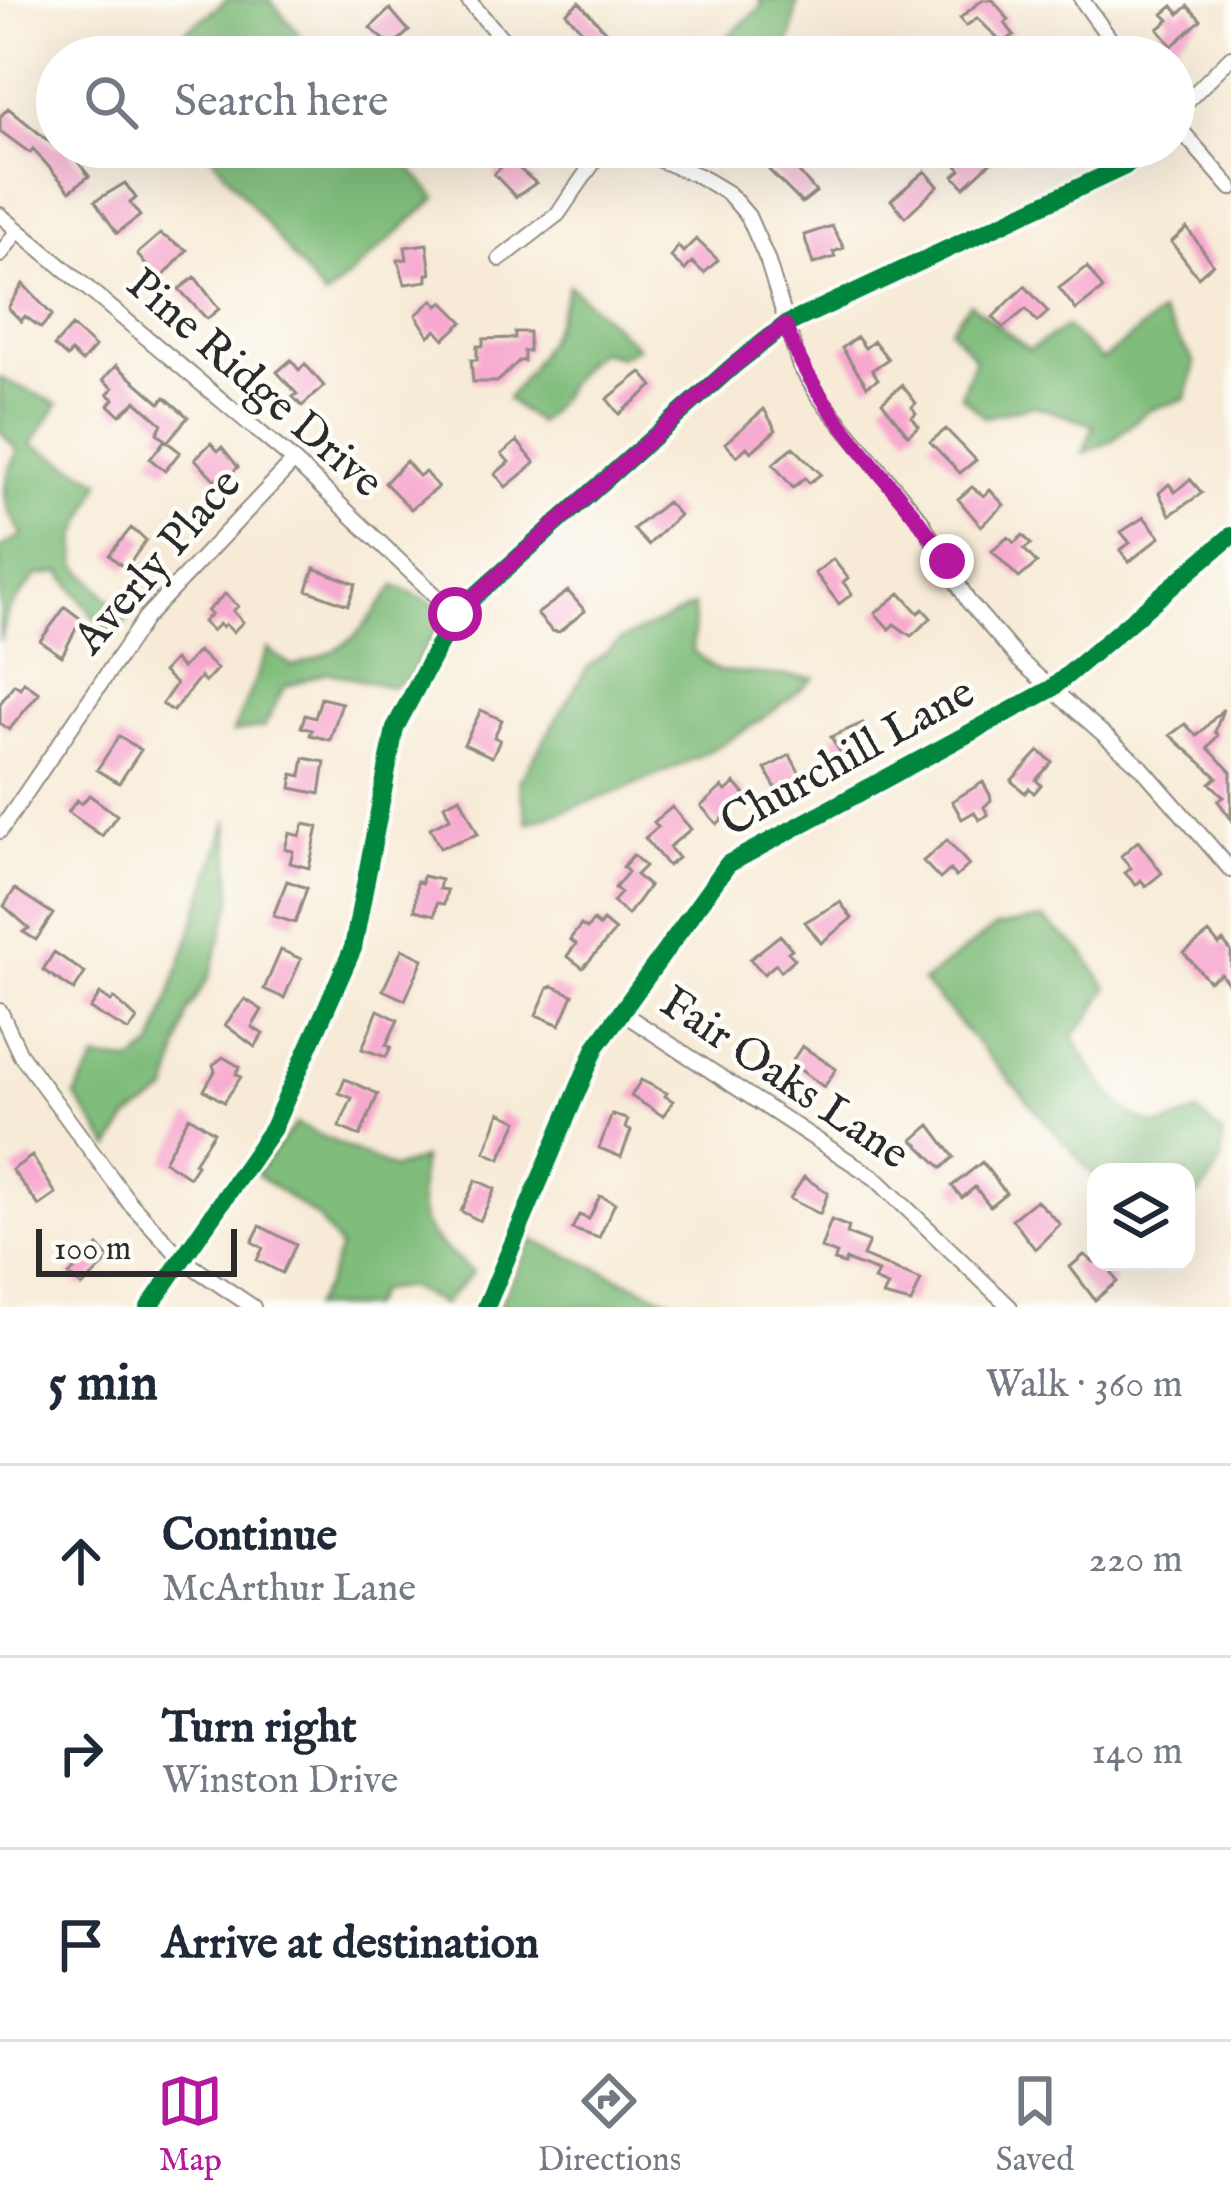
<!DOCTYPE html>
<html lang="en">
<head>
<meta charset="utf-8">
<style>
  body { margin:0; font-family:"IM FELL English",serif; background:#f2f2f3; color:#1f2937 }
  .controls { position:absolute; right:36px; bottom:36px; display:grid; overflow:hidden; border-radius:24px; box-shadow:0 12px 48px #0002 }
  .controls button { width:108px; height:108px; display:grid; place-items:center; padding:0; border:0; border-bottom:3px solid #e0e1e3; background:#fff; color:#1f2937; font:60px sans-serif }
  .scale { position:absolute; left:36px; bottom:30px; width:201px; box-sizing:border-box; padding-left:12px; border:6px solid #2b2b2b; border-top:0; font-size:33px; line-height:42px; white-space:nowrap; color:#2b2b2b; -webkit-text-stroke:9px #fdfcf7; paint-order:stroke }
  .stop { position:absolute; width:36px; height:36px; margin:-27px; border:9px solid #b5179e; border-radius:50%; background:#fff }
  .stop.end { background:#b5179e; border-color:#fff; box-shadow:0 3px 12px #0008 }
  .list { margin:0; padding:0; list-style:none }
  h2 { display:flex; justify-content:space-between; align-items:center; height:156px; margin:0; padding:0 48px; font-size:51px }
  h2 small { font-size:39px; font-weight:400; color:#747a83 }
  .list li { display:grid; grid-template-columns:78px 1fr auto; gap:36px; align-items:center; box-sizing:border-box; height:192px; padding:0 48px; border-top:3px solid #e0e1e3 }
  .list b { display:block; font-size:45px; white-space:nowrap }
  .list p { margin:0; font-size:39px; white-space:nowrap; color:#747a83 }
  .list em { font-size:39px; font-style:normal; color:#747a83 }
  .icon { flex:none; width:66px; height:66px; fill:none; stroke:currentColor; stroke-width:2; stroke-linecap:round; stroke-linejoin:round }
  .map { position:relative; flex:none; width:1231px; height:1307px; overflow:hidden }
  .search { position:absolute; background:#fff; box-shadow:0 12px 48px #0002; left:36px; right:36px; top:36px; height:132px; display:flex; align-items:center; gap:30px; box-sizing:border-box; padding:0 42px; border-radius:66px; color:#747a83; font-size:45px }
  .sheet { height:732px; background:#fff }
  nav { display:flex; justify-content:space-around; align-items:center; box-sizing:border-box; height:168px; border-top:3px solid #e0e1e3; background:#fff; font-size:33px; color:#747a83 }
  nav a { display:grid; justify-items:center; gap:6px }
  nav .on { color:#b5179e }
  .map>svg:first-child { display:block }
  .forest { fill:#80bd7b; stroke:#567453; stroke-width:3 }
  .building { fill:#f7a8cf }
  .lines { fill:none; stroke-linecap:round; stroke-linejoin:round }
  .minor-casing { stroke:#918b81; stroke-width:18 }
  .minor { stroke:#fff; stroke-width:14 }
  .cycleway-casing { stroke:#fdfcf7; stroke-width:26 }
  .cycleway { stroke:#00873e; stroke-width:18 }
  .route { stroke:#b5179e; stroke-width:15 }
  .labels { text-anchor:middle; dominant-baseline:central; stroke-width:9; stroke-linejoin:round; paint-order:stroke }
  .street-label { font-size:45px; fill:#2b2b2b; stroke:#fdfcf7 }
</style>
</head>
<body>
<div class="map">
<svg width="1231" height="1307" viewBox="0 0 1231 1307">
  <rect width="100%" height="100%" fill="#fdfcf7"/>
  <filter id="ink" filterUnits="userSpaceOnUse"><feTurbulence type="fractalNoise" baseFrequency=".00833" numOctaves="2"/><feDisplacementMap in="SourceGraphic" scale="24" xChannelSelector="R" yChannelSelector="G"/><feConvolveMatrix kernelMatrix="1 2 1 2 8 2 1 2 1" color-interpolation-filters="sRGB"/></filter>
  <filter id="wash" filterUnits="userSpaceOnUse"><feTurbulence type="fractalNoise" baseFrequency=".004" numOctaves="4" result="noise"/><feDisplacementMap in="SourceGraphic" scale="48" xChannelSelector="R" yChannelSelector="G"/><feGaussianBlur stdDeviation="2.7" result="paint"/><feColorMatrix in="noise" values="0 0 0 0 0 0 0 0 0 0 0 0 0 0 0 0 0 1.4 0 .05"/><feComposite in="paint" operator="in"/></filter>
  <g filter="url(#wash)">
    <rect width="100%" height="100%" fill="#f7ebd7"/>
    <path class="forest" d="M227,0h43l48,57h-167z
      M759,0h38l-5,35 -12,22h-75l57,-51z
      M205,147h188l43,51 -111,100z
      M569,285l69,62 -19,10 -19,-6c-30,19 -36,49 -62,72l-31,-24c30,-37 49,-68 62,-114z
      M970,303l59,47 37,-23 36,33 59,-47 34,50 -9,36 -38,11 -36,31 -29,13 11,-29 -61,-20 -49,12 -23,-22 14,-37 -25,-29z
      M0,378l58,26 -26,40 69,37 -24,55 -1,28 52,56 -22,14 -45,-62 -25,4 -28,35 -8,30v-93l23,-13c-23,-35 -23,-45 -5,-84l-18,-20z
      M395,586l42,19 6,15 -34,57 -18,10 -64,-15 -43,15 -20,40 -31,5 35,-83 24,17c61,-17 66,-32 103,-80z
      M694,606l-1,45 25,20 96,7c-81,74 -185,112 -286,145l-9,-41 68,-114 34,-28z
      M228,820l4,80 -22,75 -23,38 -19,79 -40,27 -17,29 -36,-52 21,-37 36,3 21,-15z
      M1043,919l39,32 25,37 -16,28 -18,19c13,28 51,90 87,90 11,0 26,-9 37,-13l25,22c4,36 -13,49 -36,74v-36h-90v6l-173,-196 72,-55z
      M296,1124l98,45 28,-10c-7,67 -1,72 51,113l-31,33 -33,-18 -31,4 -8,16h-58l14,-22 14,-37 -23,-31 -61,-43z
      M532,1240l150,65 3,2h-187z"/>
    <g id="blocks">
      <path class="building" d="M982,0h11l16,20 -4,3 9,12 -11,8 -26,-25 -11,8 -6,-8z
        M579,2l38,42 16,13h-20l-17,-17 -8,-3 -22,-24z
        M1173,6l6,8 9,-8 13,14 -29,26 -14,-17 11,-9 -6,-6z
        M390,9l19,22 -17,15 -22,-18z
        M8,108l48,39h10l23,29 -19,15 -37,-42 -3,4 -30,-22v-14z
        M953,147h31l10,12 -30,28 -10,-11 7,-6 -10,-11 7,-6z
        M785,156l31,36 -14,11 -33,-33z
        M509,160l27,23 -20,14 -22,-23z
        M925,171l13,15 -33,31 -14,-17z
        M125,183l11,15 -6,5 10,13 -23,17 -22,-32z
        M832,226l12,22 -11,4 2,5 -22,7 -9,-29z
        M1187,228l26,36 -15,13 -27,-35z
        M160,234l27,16 -28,31 -22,-27z
        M696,239l22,21 -14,13 -12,-11 -7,8 -14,-13 7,-11 5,6z
        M427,244l4,30h-4v7l-22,3 -7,-24 9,-1 -2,-12z
        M1087,267l16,22 -27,21 -17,-22z
        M195,277l24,32 -12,10 -28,-30z
        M23,284l29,31 -11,13 -16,-12 -4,5 -13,-13z
        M1025,286l23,26 -11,10 -11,-13 -23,19 -10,-11z
        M433,300l5,6 5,-4 20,20 -19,17 -8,-9 -7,6 -13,-21z
        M72,326l23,21 -13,15 -11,-10 -4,5 -13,-11z
        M515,332h14v19h-5v10h-5l-22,21h-24l-2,-22h6v-14h6v-7l32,-1z
        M857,337l8,11 9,-7 14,18 -16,11 6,9 -11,7 -25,-38z
        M291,360l8,10 6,-6 19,22 -22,20 -9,-9 4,-3 -20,-22z
        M116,365l44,38 5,-6 23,20 -21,25 13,10 -15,19 -15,-12 15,-19 -8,-7 5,-9 -26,-23 -16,14 -11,-10 5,-6 -6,-5 5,-6 -10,-8z
        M641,372l12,14 -34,28 -12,-15z
        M902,385l14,18 -4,4 4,6 -4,4 7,9 -11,9 -26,-33z
        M764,409l12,21 -25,22 -4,-5 -10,9 -12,-13z
        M946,429l30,31 -16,13 -30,-31z
        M517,441l18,22 -29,24 -11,-13 14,-12 -7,-8z
        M211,443l7,8 4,-4 16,20 -14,14 -5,-4 -4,3 -20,-21z
        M793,447l28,27 -12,9 -4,-5 -12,10 -20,-24z
        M406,461l13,15 6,-4 13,15 -27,22 -26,-26z
        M1190,479l12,14 -32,22 -11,-22 10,-9 6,8z
        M972,487l12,9 6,-6 14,15 -23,21 -23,-27z
        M667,502l12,13 -31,30 -15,-16z
        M1144,517l16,20 -31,25 -9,-12 10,-7 -9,-11z
        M131,528l15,12 -20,29 -17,-14z
        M1023,535l8,9 -7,5 13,14 -18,15 -27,-27 16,-14 6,6z
        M833,559l15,19 -5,4 9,12 -13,10 -24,-31z
        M314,568l42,16 -8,21 -41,-15z
        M568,591l17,20 -26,21 -7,-1 -15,-17z
        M900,593l18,20 5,-4 8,9 -20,18 -17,-12 -5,5 -14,-16z
        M225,594l13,12 -5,5 10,11 -10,10 -8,-8 -3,3 -3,-3 -7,7 -9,-9 8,-8 -4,-3z
        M65,607l16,12 -19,37 -22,-15z
        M198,651l19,18 -12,13 -5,-5 -27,34 -11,-7 14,-20 -13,-12 11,-12 8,8z
        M24,682l15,11 -30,37 -9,-7v-19l14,-20 6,4z
        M321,698l21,5 -12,37 -20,-5 2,-5 -11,-3 4,-12 10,3z
        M1223,709l-8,23 3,3 -10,13 23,24v47l-13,-18 6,-4 -14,-14 7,-6 -47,-42 15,-11 12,12z
        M481,710l21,10 -8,17 6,3 -8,17 -28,-13z
        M863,723l10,16 -30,18 -12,-20z
        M119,736l22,14 -22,33 -22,-13z
        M1039,751l13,11 -16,18 5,5 -7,8 -5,-5 -4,5 -14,-12z
        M790,755l12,23 -24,14 -13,-23z
        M304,758l21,4 -5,32 -29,-6 2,-14 8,2z
        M983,782l7,13 1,5 -7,7 4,8 -9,5 -5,-8 -12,7 -10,-18z
        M735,783l11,13 -29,28 -16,-18 21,-19 4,4z
        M89,795l28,20 -15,21 -34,-24 9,-12 5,4z
        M460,797l18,37 -38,14 -10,-20 20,-10 -6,-13z
        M672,807l19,22 -22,18 9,11 -10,8 -23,-28 13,-11 -4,-5z
        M304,824l14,3 -9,41 -19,-5 3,-12 -8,-2 4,-16 11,3z
        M947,840l22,25 -13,12 -6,-7 -10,9 -17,-18z
        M1138,841l24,32 -16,13 -5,-6 -5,5 -11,-12 6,-5 -10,-12z
        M633,855l12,11 -9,9 13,11 -21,29 -15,-13 8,-9 -6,-5 13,-16 -5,-5z
        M423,876l18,4 -2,9 8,1 -3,14 -7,-1 -2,12 -20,-5 2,-29 5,2z
        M287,881l20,7 -12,35 -22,-7z
        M15,889l38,25 -17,26 -13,-8 6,-4 -25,-22z
        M840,902l12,16 -31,25 -16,-21z
        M593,921l6,5 4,-5 12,10 -32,37 -16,-12 9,-12 -6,-5 11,-14 6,4z
        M1209,933l10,12 4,-4 8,10v36l-10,-13 -12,7 -25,-28z
        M780,935l12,14 -4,3 7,7 -14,12 -5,-7 -12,10 -14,-15z
        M402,949l21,10 -18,41 -22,-10z
        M281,950l20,9 -17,39 -20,-9z
        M54,952l31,21 -11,17 -31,-20z
        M553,986l20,9 -13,30 -24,-10 12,-27z
        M100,994l11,8 3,-4 23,21 -8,12 -39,-22z
        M245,999l17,11 -10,17 11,7 -8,13 -30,-22z
        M378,1010l20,10 -12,25 5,2 -5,10 -24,-8z
        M802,1046l34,23 -12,18 -33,-24z
        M223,1057l17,10 -4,7 5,3 -17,25 -20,-12 11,-19 -2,-6z
        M345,1079l33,15 -18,42 -21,-9 13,-29 -13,-5z
        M641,1080l26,13 -2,3 8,5 -10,15 -32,-20z
        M500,1112l18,9 -18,38 -15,-7z
        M612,1114l16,6 -3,8 6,3 -10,26 -22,-9z
        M189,1116l25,16 -20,31 3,2 -8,12 -25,-16z
        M930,1125l24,32 -12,11 -29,-28z
        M32,1156l24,38 -17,12 -27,-36z
        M982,1162l24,31 -16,13 -15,-19 -13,11 -10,-12z
        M804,1177l24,16 -8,21 -30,-15z
        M476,1180l19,9 -15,32 -19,-10z
        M600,1196l15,7 -16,35 -27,-9 7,-14 10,4z
        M1036,1200l24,24 -25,25 -23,-30z
        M831,1220l18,7 -2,7 22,8 -6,14 58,24 -10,23 -28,-7 5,-10 -14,-6 4,-8 -32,-12 -2,4 -10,-3 3,-7 -16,-6z
        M260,1226l36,19 -14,28 -25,-13 6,-12 -11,-6z
        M98,1246l12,13 -28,28 -13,-12z
        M1084,1255l10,7h12l11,20 -22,18 -25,-33z"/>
    </g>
  </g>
  <g filter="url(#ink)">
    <use href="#blocks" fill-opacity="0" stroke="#918b81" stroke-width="3"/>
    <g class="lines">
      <g class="minor-casing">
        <path id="minor" d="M468,0l50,57
          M1082,0l41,57
          M1174,114l57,-57
          M1174,122l57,66
          M629,147l72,30 28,17 19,22 19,43 32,105 20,33 102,123 47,81 52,60 122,107 89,102
          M0,215l294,246 161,153
          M0,255l18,-25
          M500,259l58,-45 46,-67
          M0,831l146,-214 148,-156
          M0,1011l20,43 109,148 54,58 70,47
          M621,1012l254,166 135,129
          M149,1307l124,-179 80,-180 42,-220 60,-114 278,-248 52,-41 340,-159 22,-19
          M486,1307l110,-260 132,-183 323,-175 180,-153"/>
      </g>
      <use href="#minor" class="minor"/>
      <g class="cycleway-casing">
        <path id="cycleway" d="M149,1307l124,-179 80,-180 42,-220 60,-114 278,-248 52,-41 340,-159 22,-19
          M486,1307l110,-260 132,-183 323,-175 180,-153"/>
      </g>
      <use href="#cycleway" class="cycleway"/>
    </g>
  </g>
  <g class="lines" filter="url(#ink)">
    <path class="route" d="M455,614l278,-248 52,-41c32,92 111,155 162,236"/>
  </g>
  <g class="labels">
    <g class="street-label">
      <text transform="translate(254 384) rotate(41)">Pine Ridge Drive</text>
      <text transform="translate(158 562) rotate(-49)">Averly Place</text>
      <text transform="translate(848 758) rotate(-29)">Churchill Lane</text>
      <text transform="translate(784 1079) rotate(34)">Fair Oaks Lane</text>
    </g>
  </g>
</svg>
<div class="controls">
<button><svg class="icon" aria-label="layers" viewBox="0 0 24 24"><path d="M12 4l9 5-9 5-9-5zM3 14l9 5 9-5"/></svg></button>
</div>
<div class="scale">100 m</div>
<div class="stop" style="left:455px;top:614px"></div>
<div class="stop end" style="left:947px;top:561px"></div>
<div class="search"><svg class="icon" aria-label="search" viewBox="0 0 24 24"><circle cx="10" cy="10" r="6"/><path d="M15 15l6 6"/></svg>Search here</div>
</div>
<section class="sheet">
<h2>5 min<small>Walk · 360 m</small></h2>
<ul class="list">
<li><svg class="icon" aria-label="ahead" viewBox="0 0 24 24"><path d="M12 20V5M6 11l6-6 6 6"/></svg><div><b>Continue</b><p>McArthur Lane</p></div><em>220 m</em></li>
<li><svg class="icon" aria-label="right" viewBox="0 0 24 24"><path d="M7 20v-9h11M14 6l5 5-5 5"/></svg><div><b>Turn right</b><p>Winston Drive</p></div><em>140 m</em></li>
<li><svg class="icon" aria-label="arrive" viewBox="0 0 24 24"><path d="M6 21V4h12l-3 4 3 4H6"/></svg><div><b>Arrive at destination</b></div></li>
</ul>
</section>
<nav>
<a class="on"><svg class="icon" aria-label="map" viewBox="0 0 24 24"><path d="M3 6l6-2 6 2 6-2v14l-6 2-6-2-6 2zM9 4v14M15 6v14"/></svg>Map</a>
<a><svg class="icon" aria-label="directions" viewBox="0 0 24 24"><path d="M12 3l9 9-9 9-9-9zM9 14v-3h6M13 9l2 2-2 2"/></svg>Directions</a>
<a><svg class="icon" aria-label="saved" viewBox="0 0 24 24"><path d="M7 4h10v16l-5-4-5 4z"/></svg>Saved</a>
</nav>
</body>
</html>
